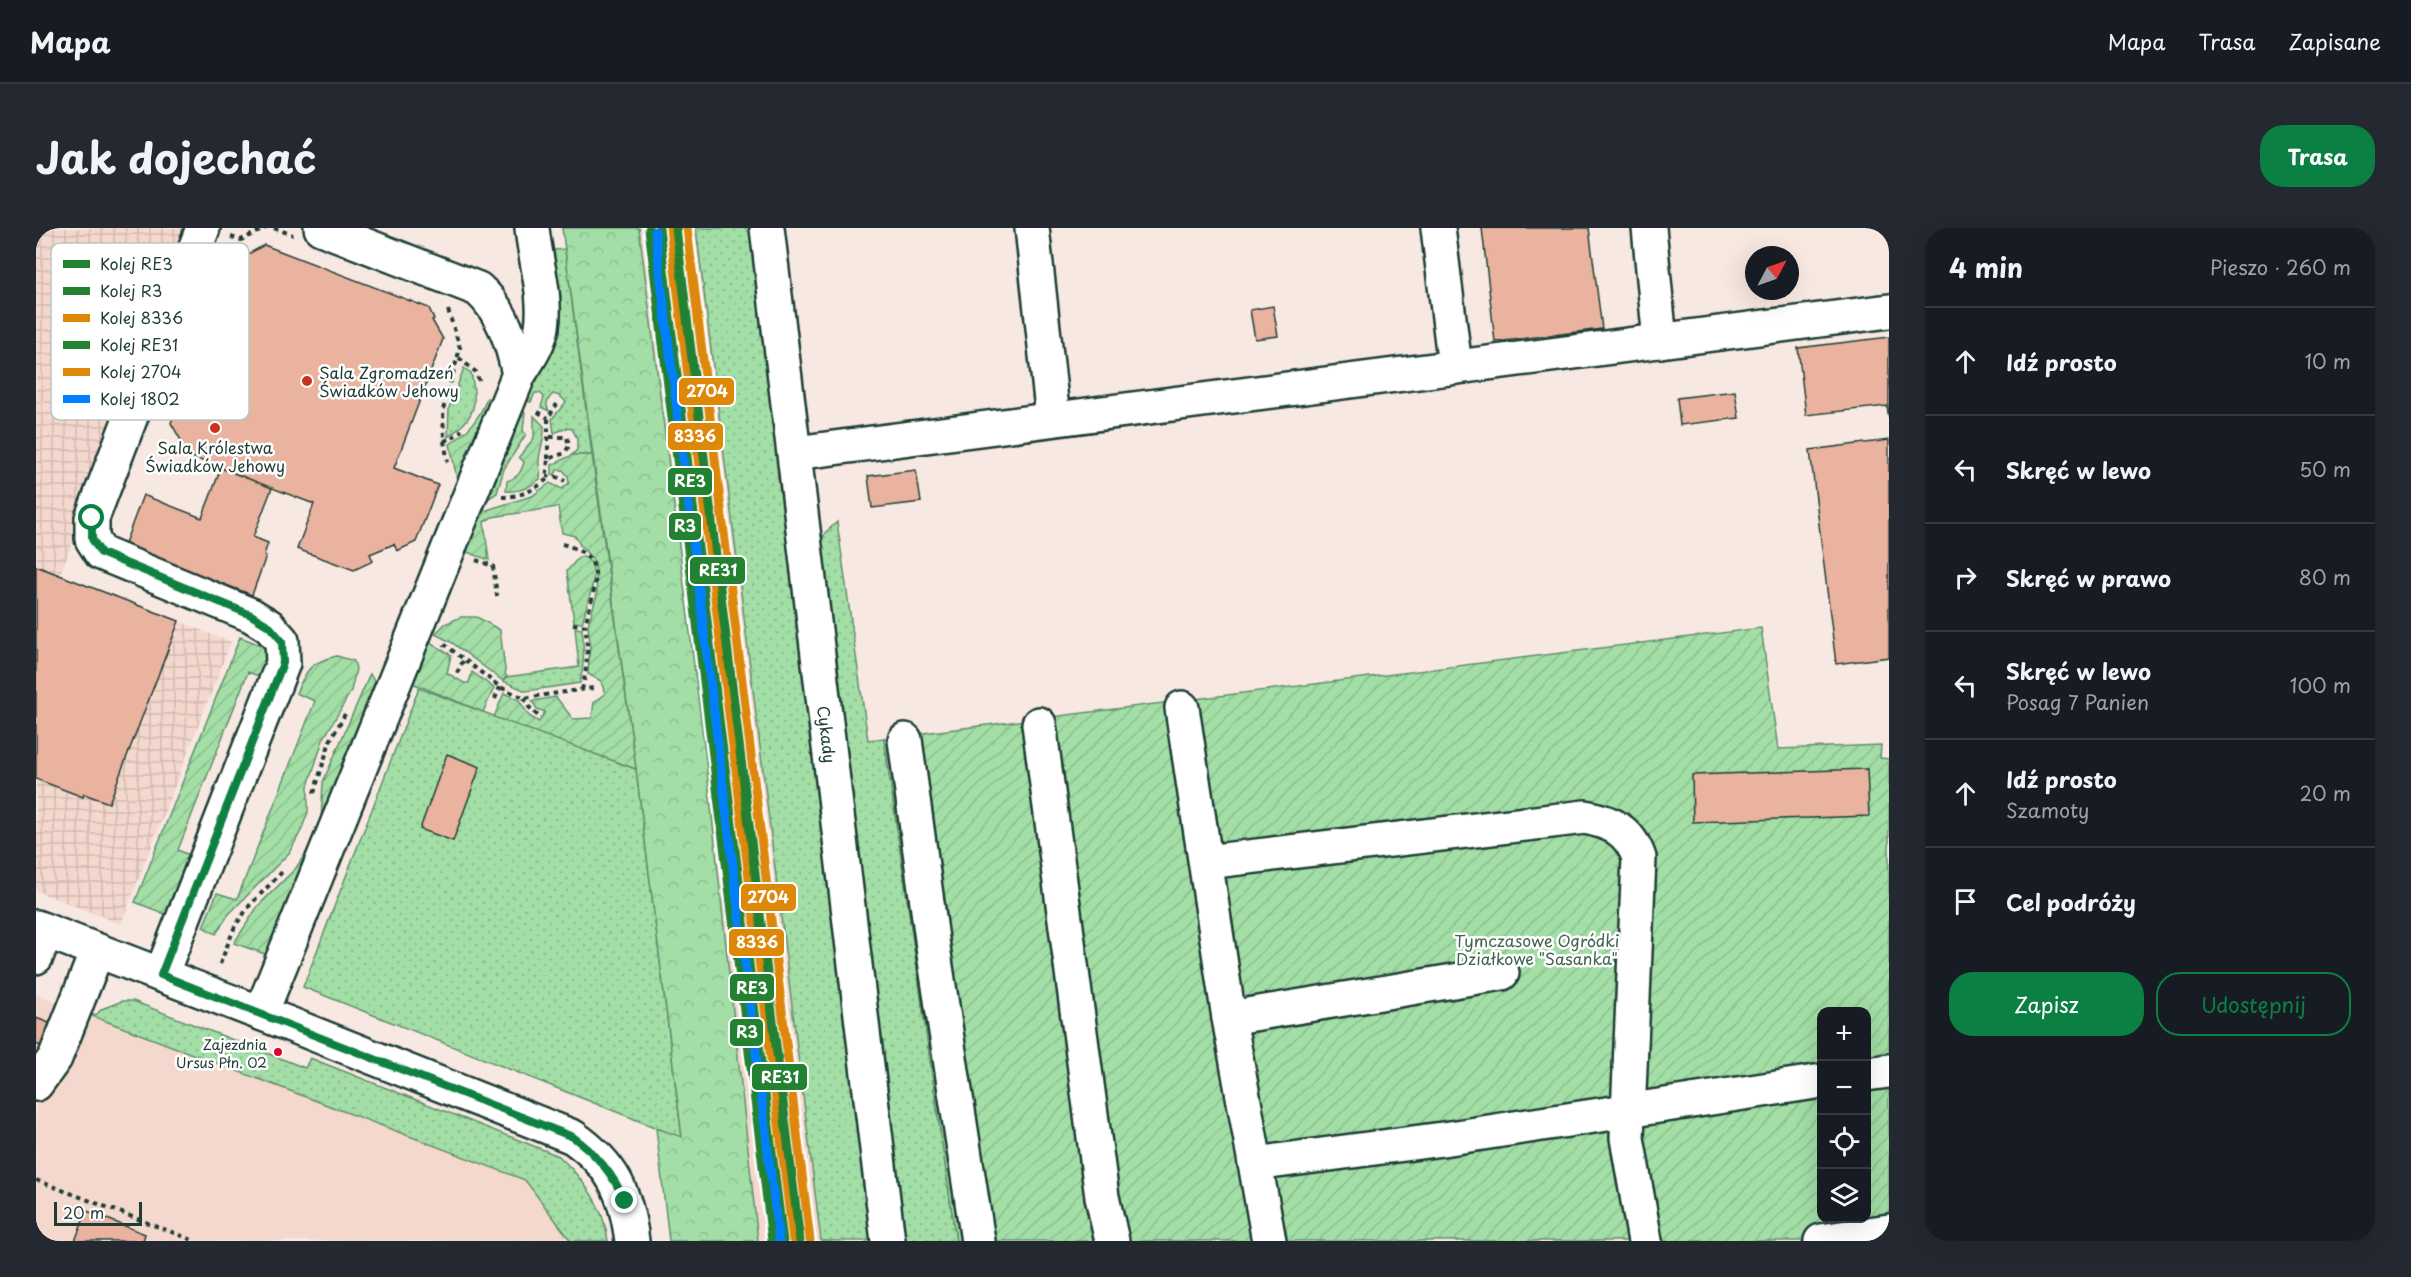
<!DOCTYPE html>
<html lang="pl">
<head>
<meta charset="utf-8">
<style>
  body { margin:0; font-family:"Playpen Sans",sans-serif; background:#242831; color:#f1f3f6 }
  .controls { position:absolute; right:18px; bottom:18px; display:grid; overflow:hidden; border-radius:12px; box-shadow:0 6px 24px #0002 }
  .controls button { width:54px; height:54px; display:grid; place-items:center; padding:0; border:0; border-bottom:2px solid #363941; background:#171b24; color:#f1f3f6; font:30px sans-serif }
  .compass { position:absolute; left:1709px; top:18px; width:54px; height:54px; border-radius:50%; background:#171b24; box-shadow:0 6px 24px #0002; rotate:49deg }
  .scale { position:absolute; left:18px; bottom:15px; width:88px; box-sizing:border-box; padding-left:6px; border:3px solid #1f3d34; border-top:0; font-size:16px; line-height:21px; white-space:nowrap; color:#1f3d34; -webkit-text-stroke:4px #fff; paint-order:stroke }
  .stop { position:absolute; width:18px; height:18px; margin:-14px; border:4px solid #0b8043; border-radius:50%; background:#fff }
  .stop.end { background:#0b8043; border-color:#fff; box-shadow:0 2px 6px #0008 }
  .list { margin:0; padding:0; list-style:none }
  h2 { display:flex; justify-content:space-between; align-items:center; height:78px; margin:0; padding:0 24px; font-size:26px }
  h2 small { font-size:20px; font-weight:400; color:#9ea1a6 }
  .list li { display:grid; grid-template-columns:39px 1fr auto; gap:18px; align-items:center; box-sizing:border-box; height:108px; padding:0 24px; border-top:2px solid #363941 }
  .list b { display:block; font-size:22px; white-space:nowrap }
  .list p { margin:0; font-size:20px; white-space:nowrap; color:#9ea1a6 }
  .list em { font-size:20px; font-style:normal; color:#9ea1a6 }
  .actions { display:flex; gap:12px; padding:18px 24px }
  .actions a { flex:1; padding:14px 0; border:2px solid #0b8043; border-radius:24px; text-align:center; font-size:21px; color:#0b8043 }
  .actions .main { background:#0b8043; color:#fff }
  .icon { flex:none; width:33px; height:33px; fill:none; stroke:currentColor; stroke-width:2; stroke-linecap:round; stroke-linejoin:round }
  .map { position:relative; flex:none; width:1853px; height:1013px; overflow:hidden; border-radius:24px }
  header { display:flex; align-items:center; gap:36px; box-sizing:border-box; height:84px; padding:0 30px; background:#171b24; border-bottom:2px solid #363941 }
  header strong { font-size:28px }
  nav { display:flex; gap:33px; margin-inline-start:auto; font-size:21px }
  .intro { display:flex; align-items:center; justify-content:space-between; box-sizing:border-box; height:144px; padding:0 36px }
  h1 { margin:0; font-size:42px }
  .button { padding:15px 27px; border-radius:24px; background:#0b8043; color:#fff; font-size:21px; font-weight:700 }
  main { display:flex; gap:36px; padding:0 36px }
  aside { flex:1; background:#171b24; border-radius:24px; box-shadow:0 6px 24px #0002 }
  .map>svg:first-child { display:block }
  .built { fill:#f4d8ce }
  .industrial { fill:url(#industrial-grid) }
  .grass { fill:url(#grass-dots); stroke:#608e6c; stroke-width:1.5 }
  .forest { fill:url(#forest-crowns); stroke:#608e6c; stroke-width:1.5 }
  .garden { fill:url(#garden-furrows); stroke:#608e6c; stroke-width:1.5; fill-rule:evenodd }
  .building { fill:#e9b39f; stroke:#1f3d34; stroke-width:1.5 }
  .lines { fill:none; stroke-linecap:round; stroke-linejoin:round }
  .minor-casing { stroke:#1f3d34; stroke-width:38 }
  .path { stroke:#1f3d34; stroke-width:4; stroke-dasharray:4.5 4.5; stroke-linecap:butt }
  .minor { stroke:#fff; stroke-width:33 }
  .rail-1-casing { stroke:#fff; stroke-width:14 }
  .rail-2-casing { stroke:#fff; stroke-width:14 }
  .rail-3-casing { stroke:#fff; stroke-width:14 }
  .rail-4-casing { stroke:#fff; stroke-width:14 }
  .rail-5-casing { stroke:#fff; stroke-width:14 }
  .rail-6-casing { stroke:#fff; stroke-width:14 }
  .rail-1 { stroke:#238132; stroke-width:9 }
  .rail-2 { stroke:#238132; stroke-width:9 }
  .rail-3 { stroke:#dd8808; stroke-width:9 }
  .rail-4 { stroke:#238132; stroke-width:9 }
  .rail-5 { stroke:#dd8808; stroke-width:9 }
  .rail-6 { stroke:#0080ff; stroke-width:9 }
  .route { stroke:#0b8043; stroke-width:8 }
  .poi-dot { fill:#c8321e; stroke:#fff; stroke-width:2 }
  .bus-dot { fill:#e4002b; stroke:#fff; stroke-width:2 }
  .labels { text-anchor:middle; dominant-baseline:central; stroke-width:5; stroke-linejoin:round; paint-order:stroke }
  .bus-label { font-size:14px; fill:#1f3d34; stroke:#fff; text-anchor:end }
  .poi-label { font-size:16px; fill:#1f3d34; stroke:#fff; text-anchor:start }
  .street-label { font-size:16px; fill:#1f3d34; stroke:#fff }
  .park-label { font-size:16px; fill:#406550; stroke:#fff }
  .key { fill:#fff; stroke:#bcc5c2; stroke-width:1.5 }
  .key-label { font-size:16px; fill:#1f3d34 }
  .line-badge { stroke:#fff; stroke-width:2 }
  .badge-label { font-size:16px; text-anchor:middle; font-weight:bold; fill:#fff }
</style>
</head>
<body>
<header>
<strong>Mapa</strong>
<nav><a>Mapa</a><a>Trasa</a><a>Zapisane</a></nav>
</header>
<div class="intro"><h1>Jak dojechać</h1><a class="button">Trasa</a></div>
<main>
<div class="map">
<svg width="1853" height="1013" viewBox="0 0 1853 1013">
  <defs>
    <pattern id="industrial-grid" width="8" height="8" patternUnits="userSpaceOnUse" patternTransform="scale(1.5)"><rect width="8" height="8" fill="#f4d8ce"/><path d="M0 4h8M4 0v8" fill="none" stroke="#d1bab2"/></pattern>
    <pattern id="grass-dots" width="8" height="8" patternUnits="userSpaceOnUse" patternTransform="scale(1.5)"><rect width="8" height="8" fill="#a2dea5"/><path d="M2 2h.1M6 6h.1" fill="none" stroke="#8bbf8f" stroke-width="1.8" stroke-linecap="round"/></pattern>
    <pattern id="forest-crowns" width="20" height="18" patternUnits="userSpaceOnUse" patternTransform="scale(1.5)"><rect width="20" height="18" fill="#a2dea5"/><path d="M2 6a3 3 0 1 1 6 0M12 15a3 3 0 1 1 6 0" fill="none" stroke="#8bbf8f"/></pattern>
    <pattern id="garden-furrows" width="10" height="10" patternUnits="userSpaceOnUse" patternTransform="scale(1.5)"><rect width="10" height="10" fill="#a2dea5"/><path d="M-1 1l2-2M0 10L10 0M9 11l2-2" fill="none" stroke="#8bbf8f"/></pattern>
  </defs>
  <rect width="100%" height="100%" fill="#f8e8e2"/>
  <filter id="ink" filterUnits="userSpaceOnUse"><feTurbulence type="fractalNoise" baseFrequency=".0167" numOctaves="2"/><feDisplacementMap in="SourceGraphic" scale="12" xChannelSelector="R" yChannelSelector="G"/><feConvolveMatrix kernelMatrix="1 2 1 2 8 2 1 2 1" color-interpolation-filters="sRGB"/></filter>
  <g filter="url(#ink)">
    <path class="built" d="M526,0h188l129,1013h-185l-58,-472z
      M0,766l489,186 46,61h-535z"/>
    <path class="industrial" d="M0,0h157l-133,347 171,67 -110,282 -85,-33z"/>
    <path class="grass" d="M660,0h56l120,1013h-51z
      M529,21l27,206h-20l5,-5v-12l-5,-9 -5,-1 -13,5 -2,-14 14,-17 -6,-6 -7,-2c-6,6 -8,10 -4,17l-8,-4 3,-10 -4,-4h-5l-4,9 -7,-2 20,-149z
      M428,140l7,5c7,32 5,44 -23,64l1,-29z
      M801,294l31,218 16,-2 72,503h-52l-87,-691 8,-17z
      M539,400l7,1c3,19 2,35 -2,54l-54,8 -23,-10 3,-4 73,-10z
      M383,460l217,81 46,369 -379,-151z
      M86,773h11l172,67 5,-10 249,98c25,24 45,50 49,85h-37l-46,-61 -438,-166 9,1 6,-6z"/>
    <path class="forest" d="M526,0h77l66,524 53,489h-89l-13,-113 26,9 -46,-368z"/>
    <path class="garden" d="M451,170l9,3 -37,89 -9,-46c18,-12 29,-25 37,-46z
      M484,181l5,3 -2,19 3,3 -22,35 -7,24 -14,9z
      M498,188l10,10c1,15 -4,21 -5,34 -1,8 3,12 1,19 -10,9 -21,13 -34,12l1,-10c11,-4 14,-8 17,-19l-5,-5 15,-19z
      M536,227h20l44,314 -142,-52 10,-24 15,7 10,16 10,6 6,-10 -8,-3 -5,-8 24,-4 17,22 19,-1 2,-16 11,-8 -4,-13 -13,-7 2,-31 -2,-18 9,-31 -2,-32 -15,-17 -5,-9 -13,-3 -4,-26 -66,10 -8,5 5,38 -25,-9 16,-39 52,-16 18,-13 12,6 7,-6 -1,-7 -5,-6h-6l-2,5 -3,-1v-9z
      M543,329h5l8,6 2,12 -2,12 -10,36 -8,-1 -7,-51z
      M425,389h16l23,13 6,47 -3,4 -52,-39 -16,-8 10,-10z
      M1725,400l17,121 103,-4 -1,13 9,1v482h-933l-72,-503zM1786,784h44v206h-44z
      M204,409l31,12 -2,31 -21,-8 -70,178 20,9 -23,59 -40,-16z
      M394,414l21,13 -4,18 17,10h5l3,-11 22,16 -11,24 -71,-29z
      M301,428l17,5 2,8 -5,22 -28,49 -15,46v26l-7,19 -12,22 -61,62 -12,19 -13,-7 14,-34 20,6 78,-198 -19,-8c11,-24 14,-31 41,-37z
      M334,446l5,9v22l-99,253 -42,-15 24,-37 38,-38 13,-20 12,-27 2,-39z"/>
    <path class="building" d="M1446,0h107l13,101 -107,13z
      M228,17l165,63 5,11 -2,1 11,19 -49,129 44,17 -22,57 -19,9 -3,-7 -24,10 3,7 -19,9 -57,-21 17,-45 -130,-50 -5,-10 3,-2 -11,-19 63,-164 10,-5 1,2z
      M1237,78l5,30 -23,3 -5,-29z
      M1853,109v82l-2,-13 -81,9 -8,-67z
      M1699,163l4,27 -59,7 -3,-27z
      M1853,212v217l-53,7 -26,-214z
      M185,240l51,20 -19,49 15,6 -4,12 2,1 -14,39 -128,-49 19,-51 59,23z
      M880,242l5,32 -49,6 -4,-32z
      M0,338l143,55 -70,182 -25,-9 -1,3 -47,-18z
      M411,526l33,13 -27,74 -33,-12z
      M1831,541l2,47 -176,6 -1,-47z
      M0,790l16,6 -9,23 -7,-3z
      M51,983l58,23 -2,7h-68z"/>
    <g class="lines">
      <g class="minor-casing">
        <g id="minor">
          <path id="s1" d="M731,0l121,1013"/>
          <path d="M996,0l21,191"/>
          <path d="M1402,0l17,139"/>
          <path d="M1613,0l11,113"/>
          <path d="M483,146c9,-14 20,-30 23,-47 5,-32 -7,-67 -10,-99"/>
          <path d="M759,225l1094,-142"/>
          <path d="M1146,480l47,310 40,223"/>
          <path d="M1003,496l63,473 10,44"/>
          <path d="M869,512l28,207 45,294"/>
          <path d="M1170,634l379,-45c27,5 45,14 54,41l-12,280 18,103"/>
          <path d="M0,699l253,97 284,113c40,28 53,56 59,104"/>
          <path d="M0,729l10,-26"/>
          <path d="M125,747l122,-312 -1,-22 -13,-15 -18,-11 -150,-62 -9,-14v-21l111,-290"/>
          <path d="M225,785l258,-639c-7,-32 -16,-63 -41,-85l-157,-61"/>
          <path d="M1193,790l273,-45"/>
          <path d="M1830,846l23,-3"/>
          <path d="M0,856l19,-26 42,-107"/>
          <path d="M1219,936l195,-26 372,-57"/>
          <path d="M1785,1013l68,-10"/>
        </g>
      </g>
      <path class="path" d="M238,0l19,7
        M195,9l10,3 25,-12
        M412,82l12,38 -17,62 1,31 4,21
        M423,130l17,14 4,12
        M502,184l10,6
        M408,213l8,-3 10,-8
        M512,231v-41l9,-14
        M510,248l11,1 8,4
        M466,269c18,-1 30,-5 44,-17l2,-21 17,-6 4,-7 -2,-9h-17
        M526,316c50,13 31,45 23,82
        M440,332l17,6 4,30
        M537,396l12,2c4,22 2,42 -3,64
        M408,416l56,43 24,11 69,-10
        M421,445l7,-14
        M488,470l5,9 9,9
        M459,471l5,-12
        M278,565l16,-52 15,-27
        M184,736l15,-38 15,-21 34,-35
        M0,952l159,61"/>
      <use href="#minor" class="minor"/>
      <g class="rail-1-casing">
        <path id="rail-1" d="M623,0l124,1013"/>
      </g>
      <g class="rail-2-casing">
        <path id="rail-2" d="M613,1l123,1012"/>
      </g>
      <g class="rail-3-casing">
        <path id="rail-3" d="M634,0l123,1012"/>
      </g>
      <g class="rail-4-casing">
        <path id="rail-4" d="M640,0l124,1013"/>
      </g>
      <g class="rail-5-casing">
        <path id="rail-5" d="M651,0l123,1012"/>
      </g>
      <g class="rail-6-casing">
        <path id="rail-6" d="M619,3l124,1010"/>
      </g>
      <use href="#rail-1" class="rail-1"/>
      <use href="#rail-2" class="rail-2"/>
      <use href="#rail-3" class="rail-3"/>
      <use href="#rail-4" class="rail-4"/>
      <use href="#rail-5" class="rail-5"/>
      <use href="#rail-6" class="rail-6"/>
    </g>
  </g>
  <g class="lines" filter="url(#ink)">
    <path class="route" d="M56,290v21l9,14 150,62 18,11 13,15 1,22 -122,312 412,162c24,17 40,37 52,64"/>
  </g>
  <g class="poi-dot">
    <circle cx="271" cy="153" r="6"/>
    <circle cx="179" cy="200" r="6"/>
  </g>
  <circle class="bus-dot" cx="242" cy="824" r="5"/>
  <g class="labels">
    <g class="bus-label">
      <text x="231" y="816">Zajezdnia<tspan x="231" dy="18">Ursus Płn. 02</tspan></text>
    </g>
    <g class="poi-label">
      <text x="283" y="144">Sala Zgromadzeń<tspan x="283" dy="18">Świadków Jehowy</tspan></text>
      <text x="179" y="219" text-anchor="middle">Sala Królestwa<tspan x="179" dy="18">Świadków Jehowy</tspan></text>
    </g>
    <g class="street-label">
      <text stroke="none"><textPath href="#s1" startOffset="510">Cykady</textPath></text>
    </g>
    <g class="park-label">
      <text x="1501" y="712">Tymczasowe Ogródki<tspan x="1501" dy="18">Działkowe "Sasanka"</tspan></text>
    </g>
  </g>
  <rect x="15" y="15" width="198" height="177" rx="9" class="key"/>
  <rect x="27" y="32" width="27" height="8" fill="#238132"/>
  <rect x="27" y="59" width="27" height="8" fill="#238132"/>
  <rect x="27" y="86" width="27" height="8" fill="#dd8808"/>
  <rect x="27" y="113" width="27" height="8" fill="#238132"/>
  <rect x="27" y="140" width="27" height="8" fill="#dd8808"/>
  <rect x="27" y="167" width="27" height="8" fill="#0080ff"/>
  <g class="key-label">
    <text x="64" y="42">Kolej RE3</text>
    <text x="64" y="69">Kolej R3</text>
    <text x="64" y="96">Kolej 8336</text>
    <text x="64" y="123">Kolej RE31</text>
    <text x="64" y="150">Kolej 2704</text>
    <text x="64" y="177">Kolej 1802</text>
  </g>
  <g class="line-badge">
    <rect x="642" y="149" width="57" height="29" rx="6" fill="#dd8808"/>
    <rect x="631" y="194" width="57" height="29" rx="6" fill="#dd8808"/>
    <rect x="631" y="239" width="46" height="29" rx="6" fill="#238132"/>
    <rect x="632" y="284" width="34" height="29" rx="6" fill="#238132"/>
    <rect x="653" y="328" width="57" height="29" rx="6" fill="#238132"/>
    <rect x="704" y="655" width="57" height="29" rx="6" fill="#dd8808"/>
    <rect x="692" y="700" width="57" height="29" rx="6" fill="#dd8808"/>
    <rect x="693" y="745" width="46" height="29" rx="6" fill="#238132"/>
    <rect x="693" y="790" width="35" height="29" rx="6" fill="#238132"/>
    <rect x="715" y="835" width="57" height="28" rx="6" fill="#238132"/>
  </g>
  <g class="badge-label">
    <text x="671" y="169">2704</text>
    <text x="659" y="214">8336</text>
    <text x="654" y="259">RE3</text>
    <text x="649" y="304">R3</text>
    <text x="682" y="348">RE31</text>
    <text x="732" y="675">2704</text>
    <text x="721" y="720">8336</text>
    <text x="716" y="766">RE3</text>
    <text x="711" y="810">R3</text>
    <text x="744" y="855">RE31</text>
  </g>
</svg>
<div class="controls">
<button>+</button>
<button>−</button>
<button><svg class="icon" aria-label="locate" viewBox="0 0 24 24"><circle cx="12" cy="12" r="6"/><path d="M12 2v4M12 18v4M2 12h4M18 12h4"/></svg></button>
<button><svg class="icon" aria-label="layers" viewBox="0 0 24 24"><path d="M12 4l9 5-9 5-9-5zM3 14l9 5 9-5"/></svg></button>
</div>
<svg class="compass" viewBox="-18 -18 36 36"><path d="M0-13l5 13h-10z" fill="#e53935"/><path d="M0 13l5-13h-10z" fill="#9ea1a6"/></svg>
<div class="scale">20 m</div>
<div class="stop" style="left:56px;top:290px"></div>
<div class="stop end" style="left:589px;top:973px"></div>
</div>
<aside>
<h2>4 min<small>Pieszo · 260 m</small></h2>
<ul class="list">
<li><svg class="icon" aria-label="ahead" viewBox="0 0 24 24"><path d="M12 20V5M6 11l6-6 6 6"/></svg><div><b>Idź prosto</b></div><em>10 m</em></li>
<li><svg class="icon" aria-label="left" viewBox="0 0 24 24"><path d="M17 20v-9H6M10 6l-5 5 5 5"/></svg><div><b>Skręć w lewo</b></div><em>50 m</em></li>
<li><svg class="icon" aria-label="right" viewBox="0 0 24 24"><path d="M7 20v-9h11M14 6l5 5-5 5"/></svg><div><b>Skręć w prawo</b></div><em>80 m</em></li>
<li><svg class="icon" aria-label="left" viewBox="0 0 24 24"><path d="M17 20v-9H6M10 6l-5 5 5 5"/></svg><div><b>Skręć w lewo</b><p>Posag 7 Panien</p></div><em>100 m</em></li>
<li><svg class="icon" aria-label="ahead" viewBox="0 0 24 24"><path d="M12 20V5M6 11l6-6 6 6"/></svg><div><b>Idź prosto</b><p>Szamoty</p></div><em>20 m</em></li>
<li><svg class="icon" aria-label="arrive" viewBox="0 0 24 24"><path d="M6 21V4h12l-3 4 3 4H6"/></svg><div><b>Cel podróży</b></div></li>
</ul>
<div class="actions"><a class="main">Zapisz</a><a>Udostępnij</a></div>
</aside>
</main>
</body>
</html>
